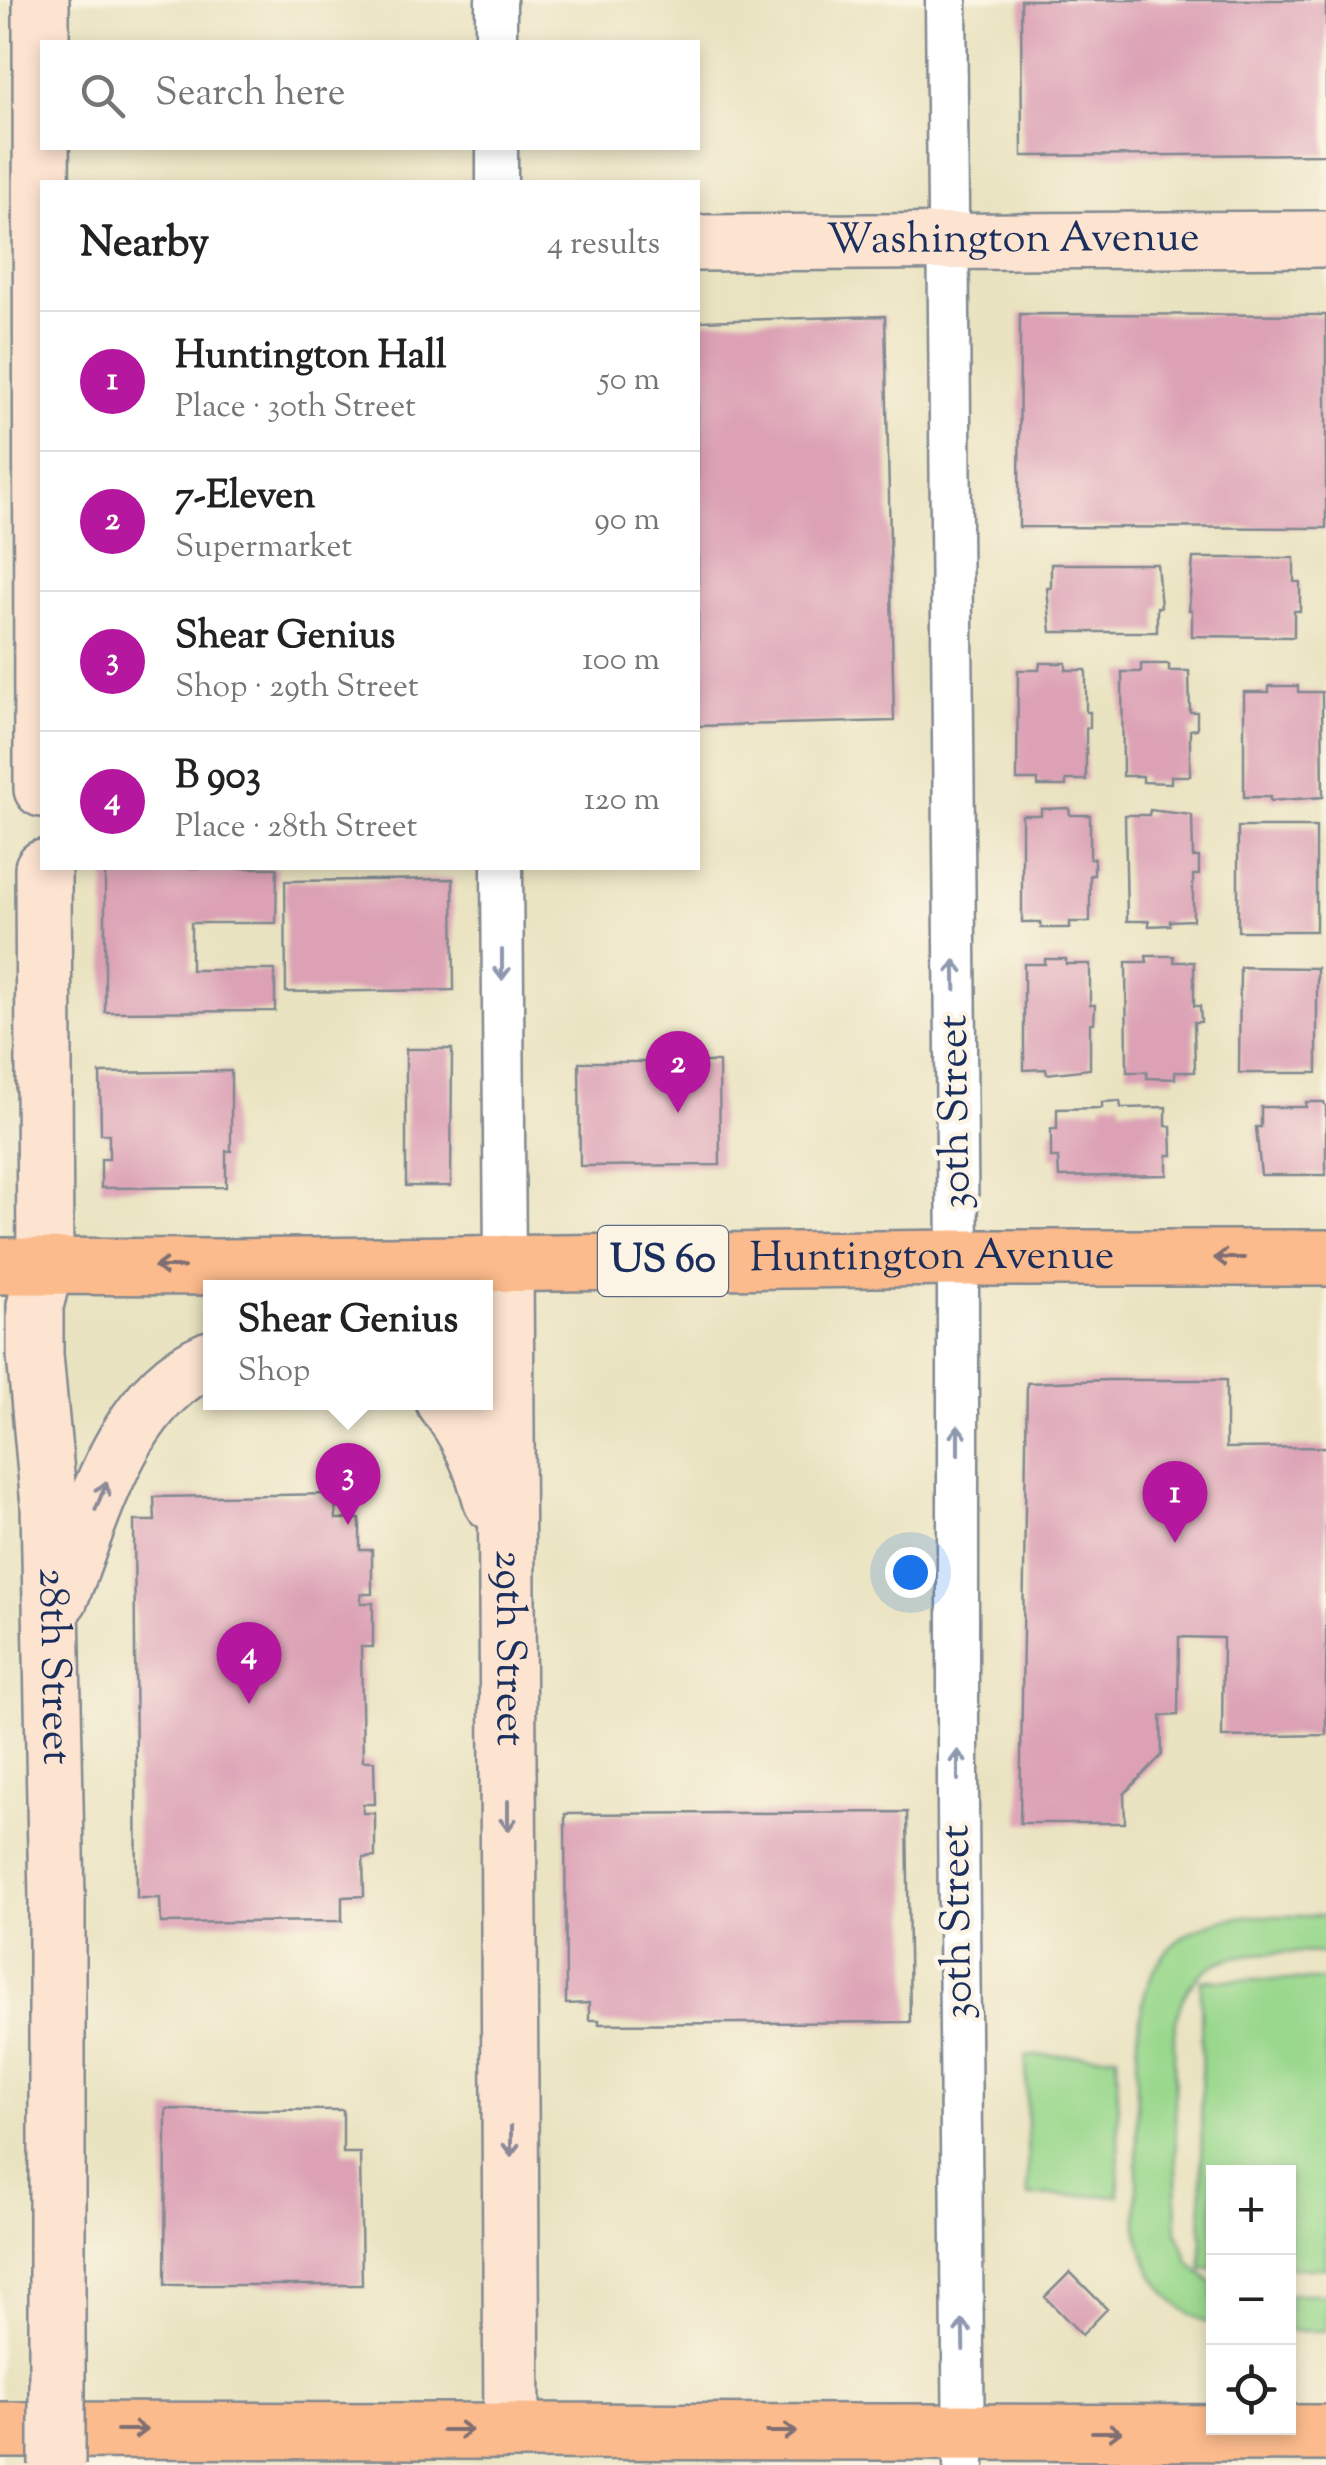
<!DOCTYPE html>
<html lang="en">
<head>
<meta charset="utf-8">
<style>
  body { margin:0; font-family:"Sorts Mill Goudy",serif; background:#f6f6f6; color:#222 }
  .controls { position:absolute; right:30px; bottom:30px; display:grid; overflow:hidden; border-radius:0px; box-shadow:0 5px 15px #0003 }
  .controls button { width:90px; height:90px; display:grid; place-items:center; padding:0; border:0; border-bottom:2px solid #e0e0e0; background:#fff; color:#222; font:50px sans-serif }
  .you { position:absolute; left:910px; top:1572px; width:35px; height:35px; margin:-25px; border:8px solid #fff; border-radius:50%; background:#1a73e8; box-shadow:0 0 0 15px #1a73e833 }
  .badge { display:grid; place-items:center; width:65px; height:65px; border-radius:50%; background:#b5179e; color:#fff; font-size:32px; font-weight:700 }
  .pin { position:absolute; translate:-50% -82px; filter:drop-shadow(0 2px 5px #0008) }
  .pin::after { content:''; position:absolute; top:52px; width:35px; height:30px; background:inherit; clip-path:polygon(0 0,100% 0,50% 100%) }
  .popup { position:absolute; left:203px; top:1280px; width:290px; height:130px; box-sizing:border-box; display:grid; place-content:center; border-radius:0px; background:#fff; filter:drop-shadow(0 2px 8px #0005); font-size:32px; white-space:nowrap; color:#767676 }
  .popup b { font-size:38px; color:#222 }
  .popup::after { content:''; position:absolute; left:50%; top:100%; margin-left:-20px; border:20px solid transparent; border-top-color:#fff }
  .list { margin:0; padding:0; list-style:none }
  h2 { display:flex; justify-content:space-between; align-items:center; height:130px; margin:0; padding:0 40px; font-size:42px }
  h2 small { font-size:32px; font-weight:400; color:#767676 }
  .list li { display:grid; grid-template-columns:65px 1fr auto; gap:30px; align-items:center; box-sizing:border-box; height:140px; padding:0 40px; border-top:2px solid #e0e0e0 }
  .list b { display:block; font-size:38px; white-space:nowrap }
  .list p { margin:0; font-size:32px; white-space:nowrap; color:#767676 }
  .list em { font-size:32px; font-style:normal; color:#767676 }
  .icon { flex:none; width:55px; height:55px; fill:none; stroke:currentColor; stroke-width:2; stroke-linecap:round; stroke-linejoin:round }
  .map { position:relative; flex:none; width:1326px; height:2465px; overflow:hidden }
  .search { position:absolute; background:#fff; box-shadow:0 5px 15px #0003; left:40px; top:40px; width:660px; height:110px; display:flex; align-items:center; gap:25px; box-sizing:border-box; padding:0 35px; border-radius:0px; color:#767676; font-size:38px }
  .panel { position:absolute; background:#fff; box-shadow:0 5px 15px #0003; left:40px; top:180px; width:660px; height:690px; border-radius:0px }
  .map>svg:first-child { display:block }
  .green { fill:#9ad88d; stroke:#5a8476; stroke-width:2.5 }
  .building { fill:#dca1b5 }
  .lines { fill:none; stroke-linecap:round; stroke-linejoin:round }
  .street-casing { stroke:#828990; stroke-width:45 }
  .secondary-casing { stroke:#828990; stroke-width:60 }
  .primary-casing { stroke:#828990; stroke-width:60 }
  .street { stroke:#fff; stroke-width:40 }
  .secondary { stroke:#fde4d1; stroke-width:55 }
  .primary { stroke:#fbbb8c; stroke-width:55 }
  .secondary-bridge-casing { stroke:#828990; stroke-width:60; stroke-linecap:butt }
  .secondary-bridge { stroke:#fde4d1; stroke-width:55 }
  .oneway { stroke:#8d97ae }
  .oneway2 { stroke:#806e73 }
  .oneway3 { stroke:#8c8a98 }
  .labels { text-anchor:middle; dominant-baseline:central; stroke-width:9; stroke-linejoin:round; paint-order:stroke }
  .shield { fill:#fcf5e5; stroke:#5e6a86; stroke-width:2.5 }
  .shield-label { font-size:40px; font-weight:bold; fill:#1b2f5e }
  .street-label { font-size:42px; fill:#1b2f5e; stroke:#fcf5e5 }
</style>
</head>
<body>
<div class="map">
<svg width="1326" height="2465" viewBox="0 0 1326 2465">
  <rect width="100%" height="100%" fill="#fcf5e5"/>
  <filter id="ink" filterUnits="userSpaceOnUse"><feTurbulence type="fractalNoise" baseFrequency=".01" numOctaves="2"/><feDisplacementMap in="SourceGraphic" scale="20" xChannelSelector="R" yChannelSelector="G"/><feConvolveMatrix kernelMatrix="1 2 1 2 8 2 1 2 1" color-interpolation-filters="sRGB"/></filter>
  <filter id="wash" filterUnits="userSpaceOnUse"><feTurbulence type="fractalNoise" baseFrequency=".0048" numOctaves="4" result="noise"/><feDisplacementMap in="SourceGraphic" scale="40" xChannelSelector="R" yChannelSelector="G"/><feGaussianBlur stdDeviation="2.25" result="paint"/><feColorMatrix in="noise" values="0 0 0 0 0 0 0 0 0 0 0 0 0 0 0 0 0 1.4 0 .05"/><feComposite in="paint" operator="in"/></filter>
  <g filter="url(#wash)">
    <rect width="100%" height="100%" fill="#eae3c1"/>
    <path class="green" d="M1247,1916h79v37c-71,0 -144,-10 -152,83l3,196 12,30 24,22v41c-45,-16 -69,-55 -76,-100 0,-42 0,-83 0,-124 -1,-88 -2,-174 110,-185z
      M1201,1980h125v288h-37l-1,-96h-74l-1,96 -11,1z
      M1117,2055l2,140 -91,1 -2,-140z
      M1289,2294h37v37h-37z"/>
    <g id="blocks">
      <path class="building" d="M1021,0h305v154l-304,2z
        M1020,314l306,1v213l-307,-1z
        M885,316l9,405 -196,5v-405z
        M1193,558h101v24h6v29h-6v26l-102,-1v-26h-3z
        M1051,564h106l4,43h-4v25h-106l-4,-44h4z
        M1040,663h26v7h20v42h4v16h-4v52h-20v6h-28v-6h-21l1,-110h21z
        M1141,664h28v7h20l1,41h7v17l-7,1v46h-19v7l-28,-1v-6h-20l-1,-104h19z
        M1269,686h29v6h24l1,105 -53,4v-4h-26v-105h25z
        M1069,808l1,7h20v44l4,-1v17h-4v47h-20v6h-29v-6h-19v-107h19v-6z
        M1150,810l42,5 1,42h6v18h-6v45l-23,1v4l-21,1v-5h-22l-2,-106h24z
        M1238,827h78v104h-78z
        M105,868h172l-1,55h-85v47h84v41l-170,1z
        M453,879l1,111 -168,2 -1,-111z
        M1146,956h28v6h20v44h6l1,16h-7l1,50h-20v7l-28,-1v-6h-20l-1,-110h21z
        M1045,959h21v5h24v41h5l-1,18h-4v46l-43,5 -1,-5 -22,1v-106h21z
        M1240,967l77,1v105h-78z
        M406,1049h46l-1,137h-45z
        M579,1062h140l1,103 -140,1z
        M231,1071v80h-5v36l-125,1v-29h8v-25h-8l-1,-61z
        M1120,1101l1,7 45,-1v19h5l1,29h-5v20l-108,2 -1,-19h-7v-29h6v-20l45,-1v-6z
        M1306,1102h18l2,5v68h-65l-5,-48h5v-20h45z
        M1109,1380h117v68l100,-1v288l-104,2 1,-99 -44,-1 -1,78 -17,1 1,39 -38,39 1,29h-105l7,-440z
        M335,1494l1,25h24v31h12v44h-11v9h12v44h-12l2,114h11l1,43h-12v9h12v44l-12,1 1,38 -22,1v24l-181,2 -1,-25h-23l-3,-377h21l-1,-24z
        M907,1812l3,210 -311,2v-4h-10v-17l-23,1 -1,-190z
        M166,2109l177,1v43h17l2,132h-197z
        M1070,2272l37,37 -25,26 -37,-38z"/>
    </g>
  </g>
  <g filter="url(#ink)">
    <use href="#blocks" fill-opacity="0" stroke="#828990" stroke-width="2.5"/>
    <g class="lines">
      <g class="street-casing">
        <path id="street" d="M496,0v42
          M946,0l12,1258v552l6,655
          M497,148v34
          M502,868l3,395"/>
      </g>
      <g class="secondary-casing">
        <g id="secondary">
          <path d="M41,0l1,789"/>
          <path id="s1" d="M698,243l628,-4"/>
          <path id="s2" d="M43,868l2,399 -10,39v49l14,150 8,395"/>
          <path id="s3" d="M505,1263l7,1168"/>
          <path d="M444,1402c25,31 38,62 48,100"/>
          <path d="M60,1598c33,-82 61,-202 150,-239"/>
        </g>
      </g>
      <g class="primary-casing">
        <g id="primary">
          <path id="s4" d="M0,1266l226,1 732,-9h368"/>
          <path d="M0,2430l1326,3"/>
        </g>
      </g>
      <use href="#street" class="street"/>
      <use href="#secondary" class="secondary"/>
      <use href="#primary" class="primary"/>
      <g class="secondary-bridge-casing">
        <path id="secondary-bridge" d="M57,1900v565"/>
      </g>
      <use href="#secondary-bridge" class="secondary-bridge"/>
    </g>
    <defs><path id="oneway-shaft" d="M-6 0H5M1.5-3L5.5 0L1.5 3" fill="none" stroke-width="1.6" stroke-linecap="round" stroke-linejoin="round" transform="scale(2.5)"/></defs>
    <g class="oneway">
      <use href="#oneway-shaft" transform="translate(502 965) rotate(90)"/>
      <use href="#oneway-shaft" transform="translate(955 975) rotate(-91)"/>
      <use href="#oneway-shaft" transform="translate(958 1440) rotate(-90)"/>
      <use href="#oneway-shaft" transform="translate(958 1765) rotate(-90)"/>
      <use href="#oneway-shaft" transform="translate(963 2335) rotate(-91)"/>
    </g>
    <g class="oneway2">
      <use href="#oneway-shaft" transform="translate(1229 1258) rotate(-180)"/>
      <use href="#oneway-shaft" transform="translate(169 1267) rotate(-179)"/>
      <use href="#oneway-shaft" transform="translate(132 2430)"/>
      <use href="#oneway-shaft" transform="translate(457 2430)"/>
      <use href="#oneway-shaft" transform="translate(782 2432)"/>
      <use href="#oneway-shaft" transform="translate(1107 2432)"/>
    </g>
    <g class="oneway3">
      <use href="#oneway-shaft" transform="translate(101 1496) rotate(-68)"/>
      <use href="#oneway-shaft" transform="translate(508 1816) rotate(90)"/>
      <use href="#oneway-shaft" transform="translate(511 2141) rotate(90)"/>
    </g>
  </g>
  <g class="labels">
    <rect class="shield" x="598" y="1226" width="130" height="70" rx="8"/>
    <g class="shield-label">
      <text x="663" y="1261">US 60</text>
    </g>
    <g class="street-label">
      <text stroke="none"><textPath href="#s1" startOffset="315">Washington Avenue</textPath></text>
      <text transform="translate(957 1112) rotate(-91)">30th Street</text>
      <text stroke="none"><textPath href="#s4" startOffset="932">Huntington Avenue</textPath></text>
      <text stroke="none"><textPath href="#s3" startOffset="385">29th Street</textPath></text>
      <text stroke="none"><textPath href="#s2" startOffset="800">28th Street</textPath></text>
      <text transform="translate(959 1922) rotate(-91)">30th Street</text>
    </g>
  </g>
</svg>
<div class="controls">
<button>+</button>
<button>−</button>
<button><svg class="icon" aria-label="locate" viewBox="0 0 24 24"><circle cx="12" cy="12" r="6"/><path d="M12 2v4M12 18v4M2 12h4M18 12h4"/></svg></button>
</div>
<div class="you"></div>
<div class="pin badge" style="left:1175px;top:1543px">1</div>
<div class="pin badge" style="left:678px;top:1113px">2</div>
<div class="pin badge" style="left:348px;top:1525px">3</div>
<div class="popup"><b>Shear Genius</b>Shop</div>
<div class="pin badge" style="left:249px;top:1704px">4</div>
<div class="search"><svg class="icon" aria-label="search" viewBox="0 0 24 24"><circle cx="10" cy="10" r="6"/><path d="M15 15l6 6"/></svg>Search here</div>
<section class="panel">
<h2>Nearby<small>4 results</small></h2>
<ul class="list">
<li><span class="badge">1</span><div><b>Huntington Hall</b><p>Place · 30th Street</p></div><em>50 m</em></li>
<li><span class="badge">2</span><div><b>7-Eleven</b><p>Supermarket</p></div><em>90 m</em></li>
<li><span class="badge">3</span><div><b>Shear Genius</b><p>Shop · 29th Street</p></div><em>100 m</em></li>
<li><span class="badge">4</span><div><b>B 903</b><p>Place · 28th Street</p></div><em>120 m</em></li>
</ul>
</section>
</div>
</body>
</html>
